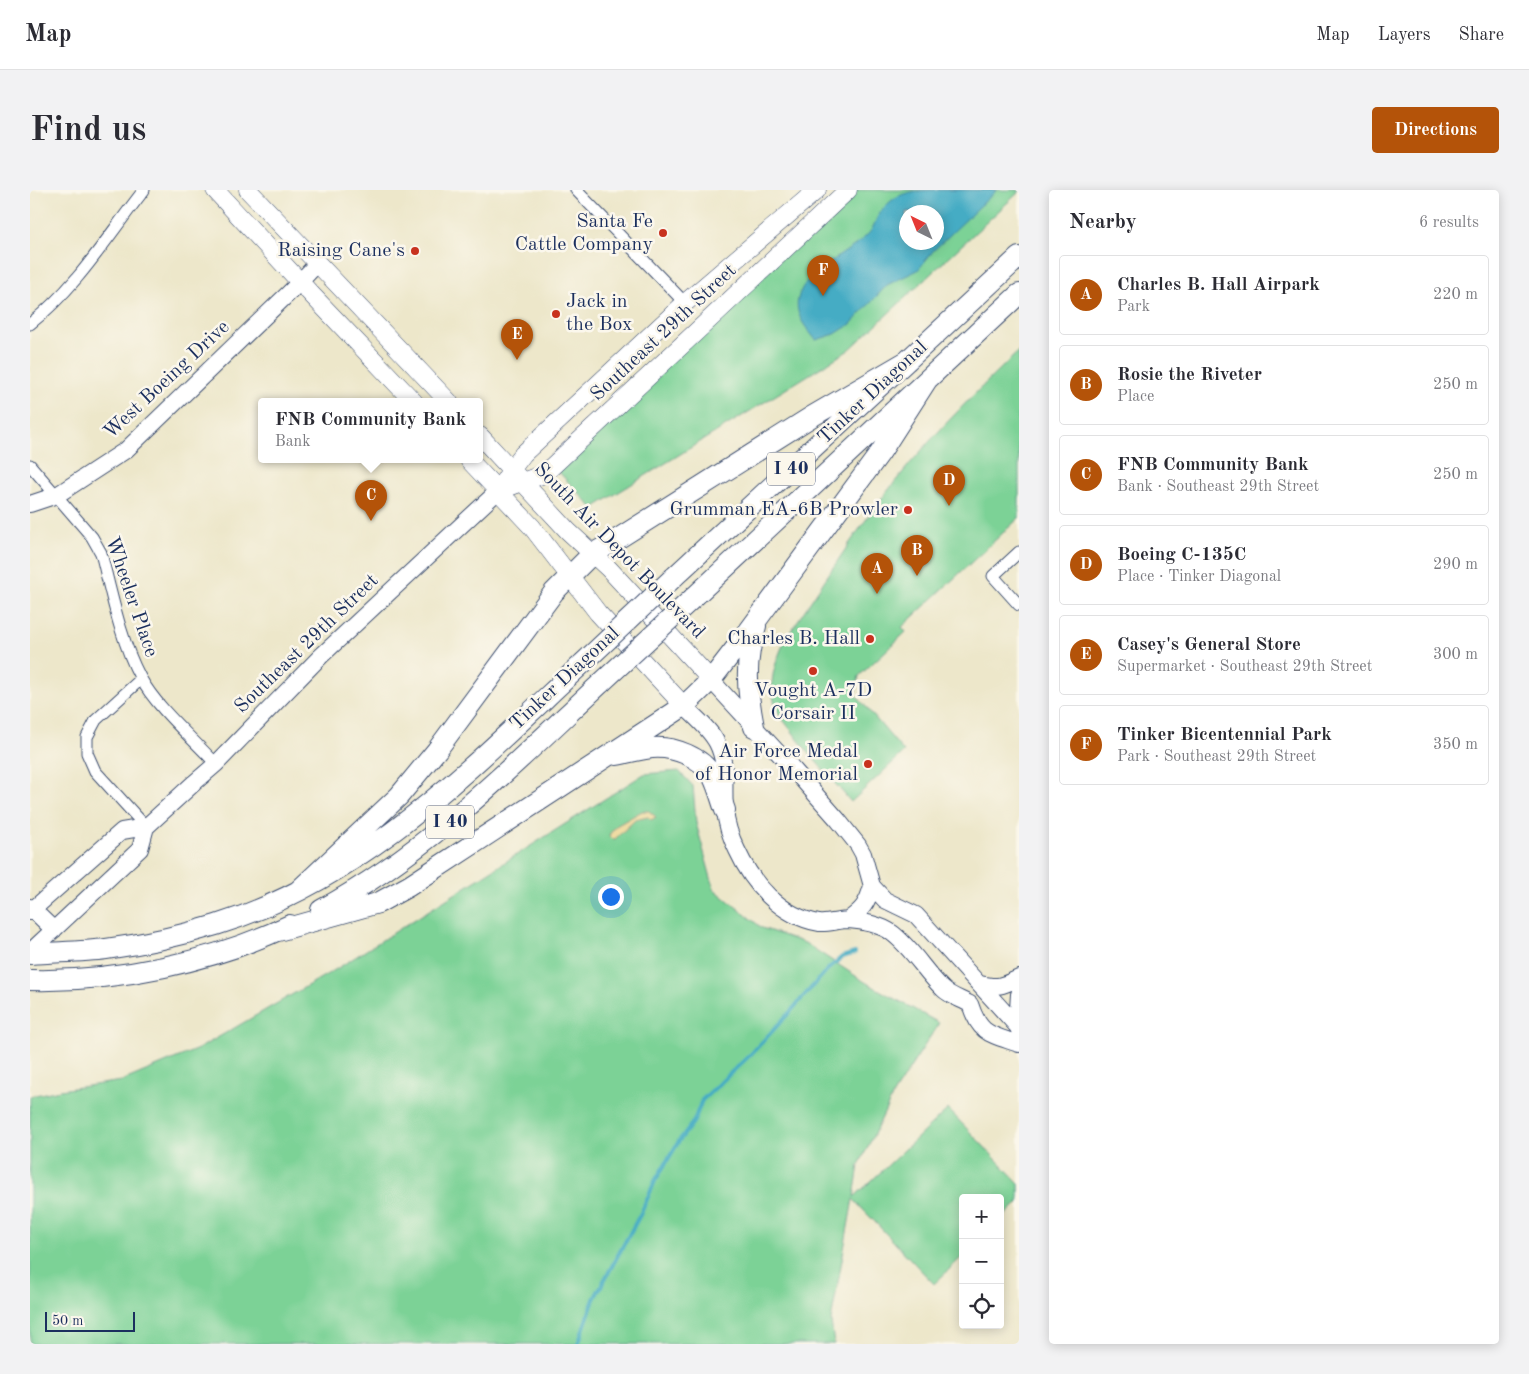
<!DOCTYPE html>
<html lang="en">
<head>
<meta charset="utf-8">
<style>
  body { margin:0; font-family:"Old Standard TT",serif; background:#f2f2f3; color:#2b2b33 }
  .controls { position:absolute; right:15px; bottom:15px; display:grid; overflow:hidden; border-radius:5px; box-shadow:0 2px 12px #0003 }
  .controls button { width:45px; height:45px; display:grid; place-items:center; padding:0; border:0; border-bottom:1px solid #e1e1e2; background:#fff; color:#2b2b33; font:25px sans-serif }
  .compass { position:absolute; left:869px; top:15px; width:45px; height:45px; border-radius:50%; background:#fff; box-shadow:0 2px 12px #0003; rotate:317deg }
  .scale { position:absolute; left:15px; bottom:12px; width:90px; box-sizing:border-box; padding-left:5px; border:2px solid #1b2f5e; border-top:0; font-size:14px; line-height:18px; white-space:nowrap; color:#1b2f5e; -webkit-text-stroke:4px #fbf7ec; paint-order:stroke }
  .you { position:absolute; left:580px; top:706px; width:18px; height:18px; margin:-12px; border:4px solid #fff; border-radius:50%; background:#1a73e8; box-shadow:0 0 0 8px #1a73e833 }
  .badge { display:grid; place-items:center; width:32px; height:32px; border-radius:50%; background:#b45309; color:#fff; font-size:16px; font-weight:700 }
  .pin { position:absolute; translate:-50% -41px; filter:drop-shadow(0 1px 2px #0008) }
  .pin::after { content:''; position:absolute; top:26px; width:18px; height:15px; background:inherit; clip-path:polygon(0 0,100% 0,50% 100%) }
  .popup { position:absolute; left:228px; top:208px; width:225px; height:65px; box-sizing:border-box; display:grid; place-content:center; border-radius:5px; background:#fff; filter:drop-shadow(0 1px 4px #0005); font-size:16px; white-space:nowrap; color:#7c7c81 }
  .popup b { font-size:19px; color:#2b2b33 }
  .popup::after { content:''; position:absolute; left:50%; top:100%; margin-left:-10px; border:10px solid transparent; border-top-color:#fff }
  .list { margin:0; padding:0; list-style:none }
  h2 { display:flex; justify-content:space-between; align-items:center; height:65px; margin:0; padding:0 20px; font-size:21px }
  h2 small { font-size:16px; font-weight:400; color:#7c7c81 }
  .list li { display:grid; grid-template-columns:32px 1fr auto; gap:15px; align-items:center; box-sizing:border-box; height:80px; margin:0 10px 10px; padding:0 10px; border:1px solid #e1e1e2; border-radius:5px }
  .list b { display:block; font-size:19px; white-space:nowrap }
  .list p { margin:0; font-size:16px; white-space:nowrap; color:#7c7c81 }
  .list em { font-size:16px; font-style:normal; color:#7c7c81 }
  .icon { flex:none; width:28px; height:28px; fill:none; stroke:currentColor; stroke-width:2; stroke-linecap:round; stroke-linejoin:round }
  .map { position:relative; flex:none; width:989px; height:1154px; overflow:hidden; border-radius:5px }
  header { display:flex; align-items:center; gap:30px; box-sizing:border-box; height:70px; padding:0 25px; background:#fff; border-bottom:1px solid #e1e1e2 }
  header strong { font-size:24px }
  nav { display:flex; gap:28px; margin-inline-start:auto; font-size:18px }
  .intro { display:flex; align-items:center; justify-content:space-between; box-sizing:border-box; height:120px; padding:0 30px }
  h1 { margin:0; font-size:35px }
  .button { padding:12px 22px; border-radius:5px; background:#b45309; color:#fff; font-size:18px; font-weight:700 }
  main { display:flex; gap:30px; padding:0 30px }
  aside { flex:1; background:#fff; border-radius:5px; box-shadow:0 2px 12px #0003 }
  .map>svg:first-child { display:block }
  .green { fill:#7bd296; stroke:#4b807a; fill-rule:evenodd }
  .sand { fill:#eeda9e; stroke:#84847e }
  .water { fill:#45acc4; stroke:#306e91; fill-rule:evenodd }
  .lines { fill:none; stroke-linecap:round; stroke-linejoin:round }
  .stream { stroke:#45acc4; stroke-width:4 }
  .street-casing { stroke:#3a4b6e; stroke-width:13 }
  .secondary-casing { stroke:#3a4b6e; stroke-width:18 }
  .primary-casing { stroke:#3a4b6e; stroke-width:19 }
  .highway-casing { stroke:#3a4b6e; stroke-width:22 }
  .street { stroke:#fff; stroke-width:11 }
  .secondary { stroke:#fff; stroke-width:16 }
  .primary { stroke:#fff; stroke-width:18 }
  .highway { stroke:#fff; stroke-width:20 }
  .highway-bridge-casing { stroke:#3a4b6e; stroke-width:22; stroke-linecap:butt }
  .highway-bridge { stroke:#fff; stroke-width:20 }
  .poi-dot { fill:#c8321e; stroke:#fbf7ec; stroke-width:2 }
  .labels { text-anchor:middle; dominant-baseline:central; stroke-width:5; stroke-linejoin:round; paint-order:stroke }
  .shield { fill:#fbf7ec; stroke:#5e6b89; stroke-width:1 }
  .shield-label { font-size:19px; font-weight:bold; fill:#1b2f5e }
  .poi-label { font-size:20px; fill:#1b2f5e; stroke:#fbf7ec; text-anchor:end }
  .street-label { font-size:20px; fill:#1b2f5e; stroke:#fbf7ec }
</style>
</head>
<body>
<header>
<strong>Map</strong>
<nav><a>Map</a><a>Layers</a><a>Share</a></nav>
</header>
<div class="intro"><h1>Find us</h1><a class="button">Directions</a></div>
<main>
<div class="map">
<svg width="989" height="1154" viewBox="0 0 989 1154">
  <rect width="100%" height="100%" fill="#fbf7ec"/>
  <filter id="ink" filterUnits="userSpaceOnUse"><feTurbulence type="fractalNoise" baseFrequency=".02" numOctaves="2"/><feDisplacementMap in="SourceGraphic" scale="10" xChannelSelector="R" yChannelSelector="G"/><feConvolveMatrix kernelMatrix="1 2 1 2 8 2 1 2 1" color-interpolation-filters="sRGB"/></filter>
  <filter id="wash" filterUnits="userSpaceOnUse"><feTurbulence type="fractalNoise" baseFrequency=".0096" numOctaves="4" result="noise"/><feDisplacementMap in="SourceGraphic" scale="20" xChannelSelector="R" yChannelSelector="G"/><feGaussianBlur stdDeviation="1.12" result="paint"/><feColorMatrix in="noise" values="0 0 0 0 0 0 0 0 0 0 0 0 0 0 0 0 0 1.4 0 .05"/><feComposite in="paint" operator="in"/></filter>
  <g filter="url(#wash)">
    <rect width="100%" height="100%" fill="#ede7ca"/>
    <path class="green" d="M824,0h165v2l-170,158 -256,158 -38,-40zM876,22h30v30h-30z
      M989,161v167l-117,109 4,5 -47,44 -4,18 49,58 -53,50c-20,-24 -42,-47 -60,-72 -7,-9 -15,-18 -17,-30 -6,-21 3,-41 11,-60 31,-46 61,-94 94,-138 42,-55 90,-104 140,-151z
      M649,581l14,15 3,37 18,66 48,39 43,15 60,39 74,41 -45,70 -35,72 -5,32 94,-88 71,74v19l-19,18v-22h-37v58l-29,28 -81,-85 -22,122 3,23h-804v-248l30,-6 62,-9 76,-32 140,-81 306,-194z"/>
    <path class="sand" d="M612,621h7l7,6 -5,3 -3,-3 -13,3 -20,19 -5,-1 -1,-3 7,-9z"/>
    <path class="water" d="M902,0h65l-64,61 -15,19 -31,15 -36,39 -16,10 -19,6c-9,-11 -22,-25 -18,-41 6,-30 53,-45 72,-67 3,-4 5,-10 7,-14 3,-7 12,-16 18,-20 12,-7 24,-7 37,-8zM876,22h30v30h-30z"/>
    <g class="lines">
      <path class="stream" d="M548,1154l16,-45 47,-86 14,-32 24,-40 15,-20 8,-21 49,-46 39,-42 37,-42 15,-13 13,-4"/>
    </g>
  </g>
  <g filter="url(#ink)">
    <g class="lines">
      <g class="street-casing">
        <path id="street" d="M546,0l109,113
          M0,134c48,-38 77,-87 114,-134
          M0,275l62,72 9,16c10,39 20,89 39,124 16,30 52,61 76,87
          M989,362l-26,24 26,29
          M111,489l-45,41 -9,17v16l8,18 51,56"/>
      </g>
      <g class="secondary-casing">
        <path id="secondary" d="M0,314l27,-9 69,-45 164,-158 27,-28
          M681,490l83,90 44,50 20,25 5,9 9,32 13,14 31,15 101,111 2,4
          M654,516c11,11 26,23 33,37 11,21 6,44 8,67 1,13 6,28 12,40 15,33 43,66 82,73 9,1 20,-3 30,-3 13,1 33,5 43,13 20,15 33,39 51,56 7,7 18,10 27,15 10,31 20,30 49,40
          M0,717l24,23
          M0,722l92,-81 24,-4 48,-44 22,-19 105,-108 177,-165
          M818,730c15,-11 19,-16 24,-34
          M0,762l110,-103 6,-22
          M950,794c19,4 22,2 39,-6
          M987,836l2,-32"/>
      </g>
      <g class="primary-casing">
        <path id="primary" d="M185,0l97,105 102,107
          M218,0l201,212
          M450,246l88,95 41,38 102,111
          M439,270l63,67 66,86 86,93
          M468,301l46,-17 304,-284
          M468,301l13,-21 12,-16 162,-151 132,-113"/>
      </g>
      <g class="highway-casing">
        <path id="highway" d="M644,387l345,-320
          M663,408l326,-304
          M724,537c-7,-36 -10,-65 2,-101
          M587,565c12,-2 23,-6 35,-7 21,-2 51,9 61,29 5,10 8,22 12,33
          M268,701l101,-95 38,-46 117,-158 38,-38 16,-9 203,-128 96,-56
          M291,720c108,-59 191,-144 280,-227
          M248,741l100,-28 31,-17 275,-180 27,-26 34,-44 135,-183 47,-73
          M0,764c25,-2 51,-2 76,-5 37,-5 74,-13 110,-24 149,-46 256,-159 367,-262
          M0,790c87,2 182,-18 260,-55"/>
      </g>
      <use href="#street" class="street"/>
      <use href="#secondary" class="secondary"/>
      <use href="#primary" class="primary"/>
      <use href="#highway" class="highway"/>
      <g class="highway-bridge-casing">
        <path id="highway-bridge" d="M553,473l91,-86
          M571,493l92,-85"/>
      </g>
      <use href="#highway-bridge" class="highway-bridge"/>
    </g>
  </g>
  <g class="poi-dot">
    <circle cx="633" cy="43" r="5"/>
    <circle cx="385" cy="61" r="5"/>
    <circle cx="526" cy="124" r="5"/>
    <circle cx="878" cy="320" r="5"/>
    <circle cx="840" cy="449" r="5"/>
    <circle cx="783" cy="481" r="5"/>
    <circle cx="838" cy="574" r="5"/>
  </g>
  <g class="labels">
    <g class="shield">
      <rect x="737" y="262.5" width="48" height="33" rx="4"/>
      <rect x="396" y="615.5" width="48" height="33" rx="4"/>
    </g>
    <g class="shield-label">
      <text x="761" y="279">I 40</text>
      <text x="420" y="632">I 40</text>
    </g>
    <g class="poi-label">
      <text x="623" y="32">Santa Fe<tspan x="623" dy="23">Cattle Company</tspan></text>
      <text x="375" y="61">Raising Cane's</text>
      <text x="536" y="112" text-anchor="start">Jack in<tspan x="536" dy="23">the Box</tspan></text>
      <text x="868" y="320">Grumman EA-6B Prowler</text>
      <text x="830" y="449">Charles B. Hall</text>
      <text x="783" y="501" text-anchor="middle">Vought A-7D<tspan x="783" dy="23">Corsair II</tspan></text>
      <text x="828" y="562">Air Force Medal<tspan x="828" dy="23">of Honor Memorial</tspan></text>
    </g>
    <g class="street-label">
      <text transform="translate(634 143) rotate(-43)">Southeast 29th Street</text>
      <text transform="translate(137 190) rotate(-43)">West Boeing Drive</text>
      <text transform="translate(843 203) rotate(-43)">Tinker Diagonal</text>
      <text transform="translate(589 361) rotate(46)">South Air Depot Boulevard</text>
      <text transform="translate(101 407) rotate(71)">Wheeler Place</text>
      <text transform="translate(277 454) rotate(-44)">Southeast 29th Street</text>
      <text transform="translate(535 489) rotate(-43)">Tinker Diagonal</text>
    </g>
  </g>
</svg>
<div class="controls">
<button>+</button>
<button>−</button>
<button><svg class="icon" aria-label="locate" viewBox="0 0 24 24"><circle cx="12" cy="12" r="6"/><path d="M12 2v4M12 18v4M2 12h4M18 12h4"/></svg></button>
</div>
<svg class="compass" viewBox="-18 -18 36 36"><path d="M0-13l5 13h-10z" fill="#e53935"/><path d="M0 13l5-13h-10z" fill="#7c7c81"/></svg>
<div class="scale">50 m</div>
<div class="you"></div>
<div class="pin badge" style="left:847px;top:404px">A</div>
<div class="pin badge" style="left:887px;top:386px">B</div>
<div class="pin badge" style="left:341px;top:331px">C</div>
<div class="popup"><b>FNB Community Bank</b>Bank</div>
<div class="pin badge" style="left:919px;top:316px">D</div>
<div class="pin badge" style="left:487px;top:170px">E</div>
<div class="pin badge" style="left:793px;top:106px">F</div>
</div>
<aside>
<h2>Nearby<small>6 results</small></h2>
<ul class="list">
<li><span class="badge">A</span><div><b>Charles B. Hall Airpark</b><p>Park</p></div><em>220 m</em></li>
<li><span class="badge">B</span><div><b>Rosie the Riveter</b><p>Place</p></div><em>250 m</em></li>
<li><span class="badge">C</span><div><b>FNB Community Bank</b><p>Bank · Southeast 29th Street</p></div><em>250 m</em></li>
<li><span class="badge">D</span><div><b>Boeing C-135C</b><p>Place · Tinker Diagonal</p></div><em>290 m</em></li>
<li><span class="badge">E</span><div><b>Casey's General Store</b><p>Supermarket · Southeast 29th Street</p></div><em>300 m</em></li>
<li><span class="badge">F</span><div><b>Tinker Bicentennial Park</b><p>Park · Southeast 29th Street</p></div><em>350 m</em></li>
</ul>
</aside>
</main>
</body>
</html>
